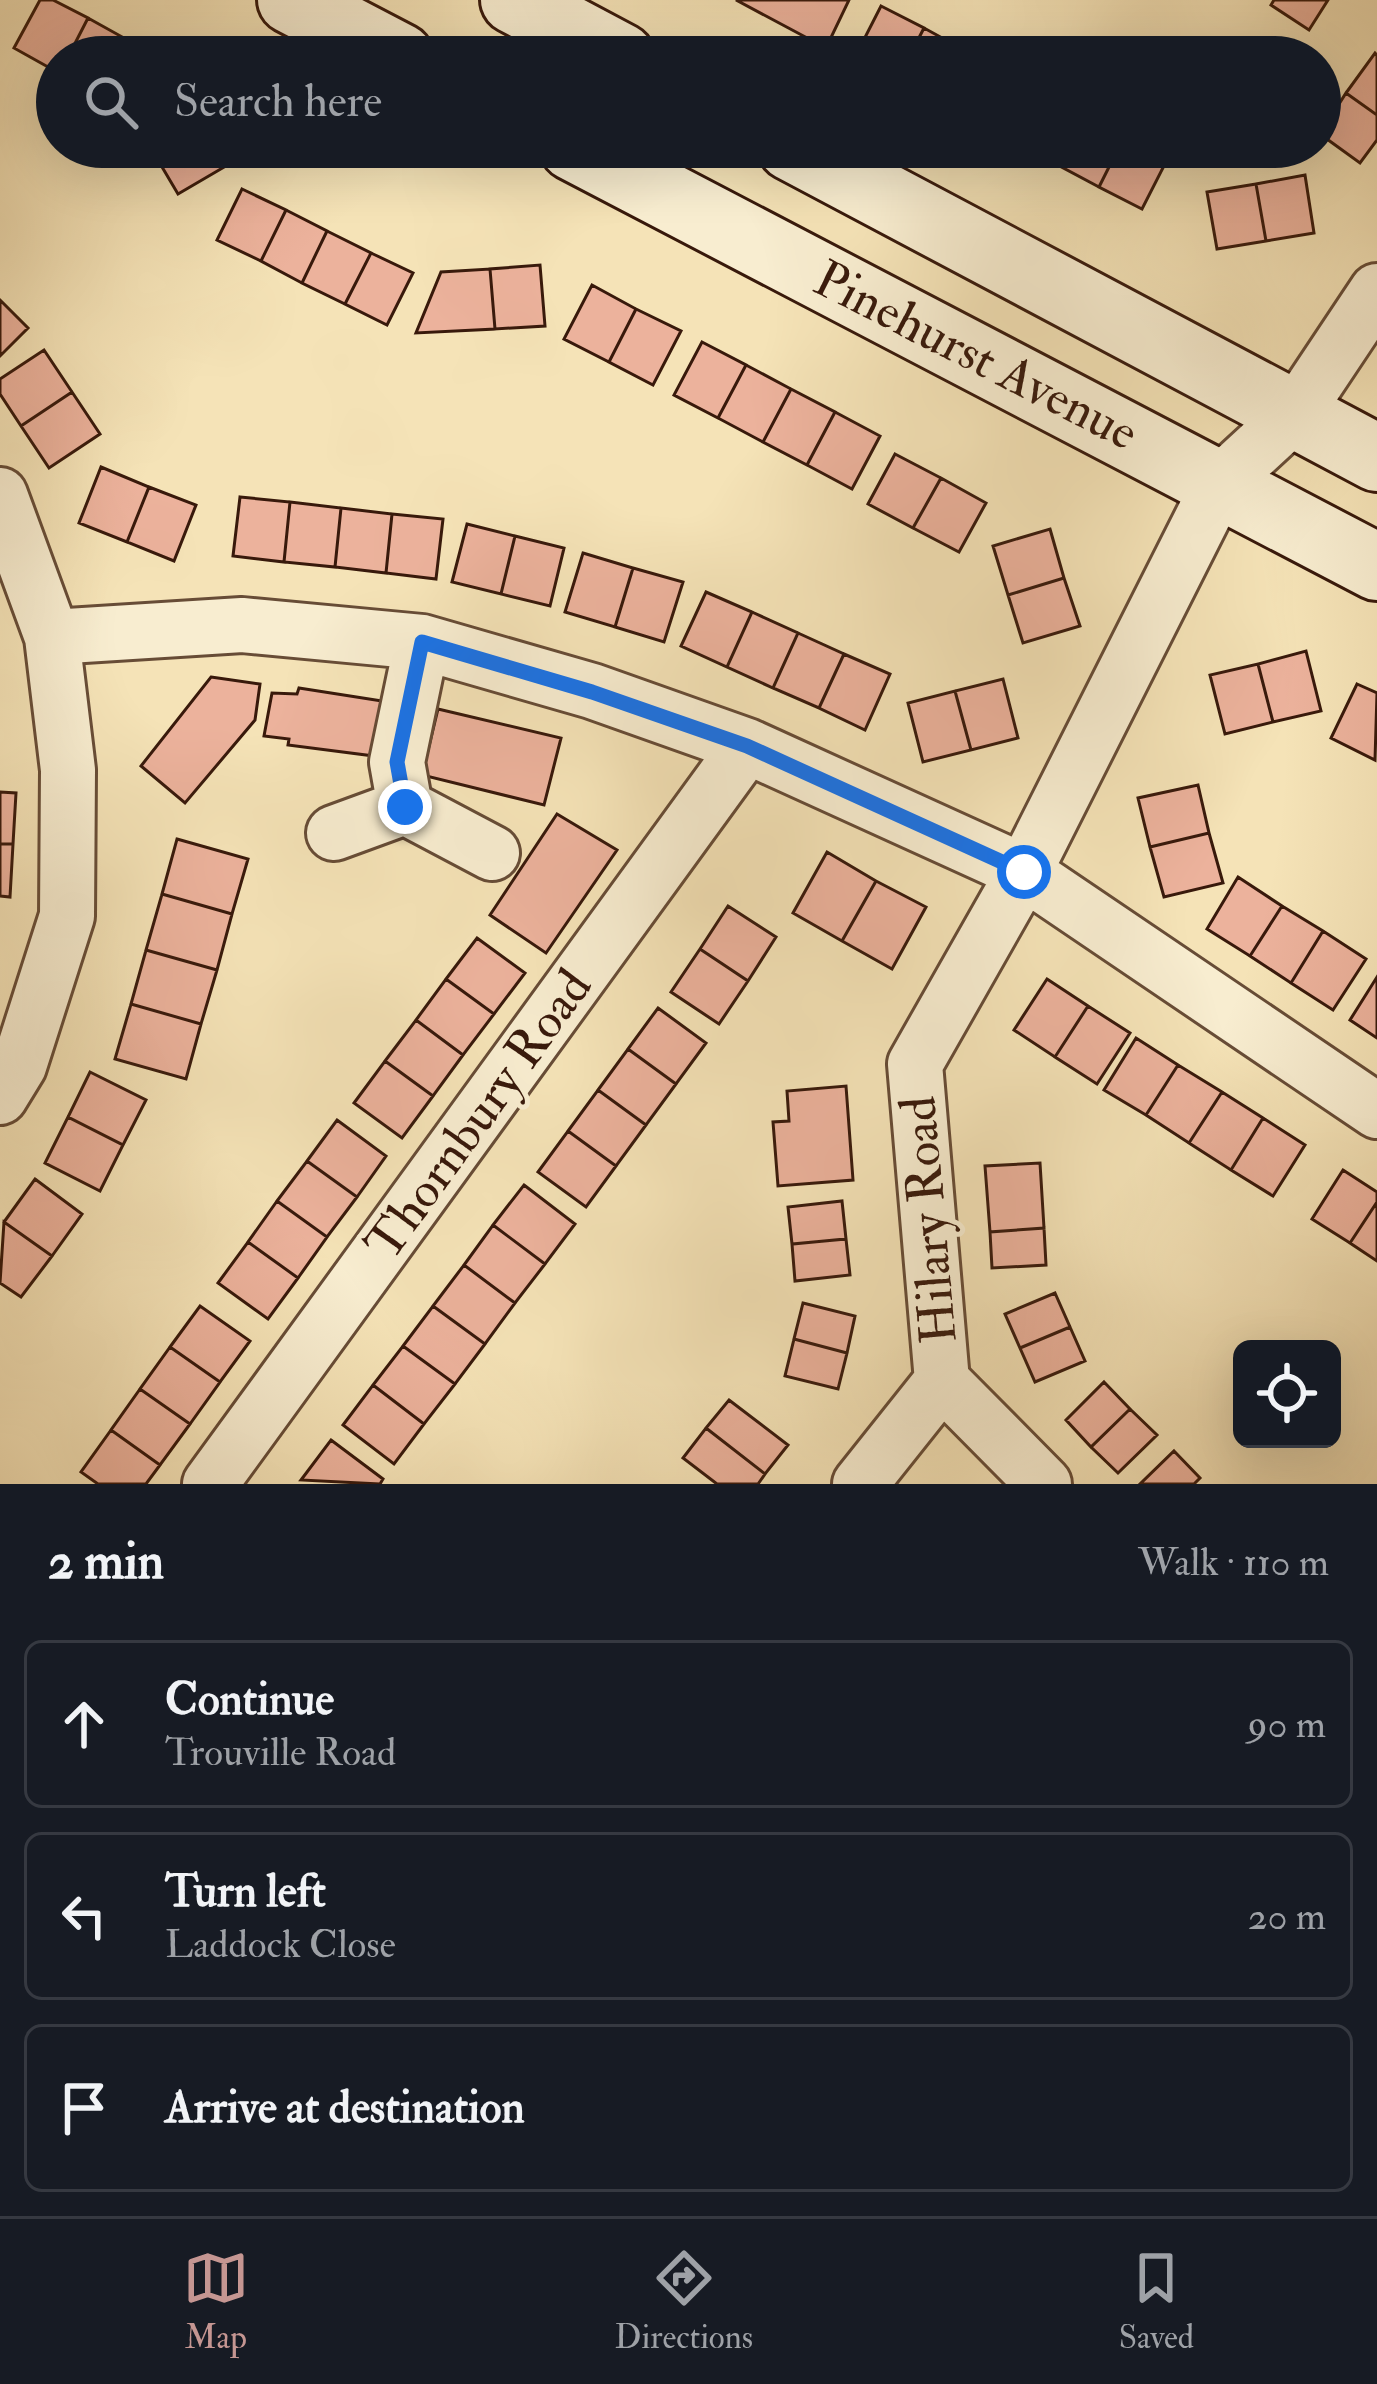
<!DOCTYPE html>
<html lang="en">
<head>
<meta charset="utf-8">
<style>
  body { margin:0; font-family:"IM FELL Double Pica",serif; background:#20242c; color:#f1f3f6 }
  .controls { position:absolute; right:36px; bottom:36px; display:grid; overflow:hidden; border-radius:18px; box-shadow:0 12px 48px #0002 }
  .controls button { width:108px; height:108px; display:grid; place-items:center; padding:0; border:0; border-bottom:3px solid #363941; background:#171b24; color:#f1f3f6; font:60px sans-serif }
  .stop { position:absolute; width:36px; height:36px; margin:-27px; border:9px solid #1a73e8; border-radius:50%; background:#fff }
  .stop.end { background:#1a73e8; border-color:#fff; box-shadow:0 3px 12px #0008 }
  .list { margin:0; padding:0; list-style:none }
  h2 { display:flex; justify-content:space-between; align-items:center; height:156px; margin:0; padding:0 48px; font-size:51px }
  h2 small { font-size:39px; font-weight:400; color:#9ea1a6 }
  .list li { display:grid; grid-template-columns:78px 1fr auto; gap:36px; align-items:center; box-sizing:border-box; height:168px; margin:0 24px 24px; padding:0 24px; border:3px solid #363941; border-radius:18px }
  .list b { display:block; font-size:45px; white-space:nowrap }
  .list p { margin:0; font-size:39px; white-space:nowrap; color:#9ea1a6 }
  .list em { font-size:39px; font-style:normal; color:#9ea1a6 }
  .icon { flex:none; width:66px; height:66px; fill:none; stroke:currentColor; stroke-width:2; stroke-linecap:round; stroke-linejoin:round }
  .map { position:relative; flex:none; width:1377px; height:1484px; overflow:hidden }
  .search { position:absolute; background:#171b24; box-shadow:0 12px 48px #0002; left:36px; right:36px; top:36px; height:132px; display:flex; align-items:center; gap:30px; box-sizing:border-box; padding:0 42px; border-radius:66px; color:#9ea1a6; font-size:45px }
  .sheet { height:732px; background:#171b24 }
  nav { display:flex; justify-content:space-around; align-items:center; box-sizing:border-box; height:168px; border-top:3px solid #363941; background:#171b24; font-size:33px; color:#9ea1a6 }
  nav a { display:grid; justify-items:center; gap:6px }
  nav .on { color:#c59692 }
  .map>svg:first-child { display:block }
  .building { fill:#ecb29c; stroke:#38190b; stroke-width:3 }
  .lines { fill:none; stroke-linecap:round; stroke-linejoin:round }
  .street-casing { stroke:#674c36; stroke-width:60 }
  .secondary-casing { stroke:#38190b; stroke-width:72 }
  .street { stroke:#f8edd0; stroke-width:54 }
  .secondary { stroke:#f8edd0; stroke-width:66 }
  .route { stroke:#1a73e8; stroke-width:15 }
  .labels { text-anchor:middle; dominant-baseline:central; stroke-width:10; stroke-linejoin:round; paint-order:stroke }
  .street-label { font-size:51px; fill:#38190b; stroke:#f8edd0 }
</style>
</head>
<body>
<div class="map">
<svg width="1377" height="1484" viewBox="0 0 1377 1484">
  <rect width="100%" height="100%" fill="#f5e3b7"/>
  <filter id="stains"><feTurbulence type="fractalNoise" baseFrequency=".00167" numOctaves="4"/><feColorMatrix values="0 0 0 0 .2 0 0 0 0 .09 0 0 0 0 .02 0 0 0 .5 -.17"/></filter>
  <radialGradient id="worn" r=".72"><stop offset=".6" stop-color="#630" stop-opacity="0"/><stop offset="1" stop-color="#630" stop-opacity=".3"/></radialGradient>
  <path class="building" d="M40,0h13l35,18 -20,39h-11v15l-43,-24z
    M736,0h113l-23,48z
    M1274,0h54l-19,30 -38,-25z
    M881,6l43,22 -15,29h-54z
    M88,18l45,25 -7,14h-58z
    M924,28l42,23 -3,6h-54z
    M1375,53l2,2v60l-31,-22z
    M1346,93l31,22v25l-17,23 -40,-29z
    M157,147h65l9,16 -53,31 -26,-44z
    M1064,147h55l-20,40 -43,-23z
    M1119,147h28l21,11 -26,51 -43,-22z
    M1305,175l9,58 -48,8 -10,-57z
    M1256,184l10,57 -49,8 -10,-57z
    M242,189l44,21 -25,51 -44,-21z
    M286,210l41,21 -25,52 -41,-22z
    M327,231l44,22 -26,51 -43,-21z
    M371,253l42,20 -26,52 -42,-21z
    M540,265l5,61 -50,3 -5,-60z
    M490,269l5,60 -79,4 25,-61z
    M592,285l44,24 -27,53 -45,-23z
    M0,300l28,28 -28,28z
    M636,309l45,22 -28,54 -44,-23z
    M702,342l44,23 -28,53 -44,-23z
    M44,350l28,42 -51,34 -21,-32v-15z
    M746,365l45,24 -28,53 -45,-24z
    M791,389l44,23 -28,53 -44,-23z
    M72,392l28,42 -51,34 -28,-42z
    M835,412l45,24 -28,53 -45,-24z
    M895,454l46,24 -28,50 -45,-24z
    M101,467l48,20 -22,55 -48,-19z
    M941,478l45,25 -27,49 -46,-24z
    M149,487l47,18 -22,56 -47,-19z
    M240,497l50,5 -6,60 -51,-6z
    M290,502l51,6 -6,59 -51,-5z
    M341,508l51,6 -6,59 -51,-6z
    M392,514l51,5 -7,60 -50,-6z
    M467,524l48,12 -14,58 -49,-12z
    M1050,529l14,49 -56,17 -15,-49z
    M515,536l49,12 -14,58 -49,-12z
    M583,553l50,15 -18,59 -50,-15z
    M633,568l50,14 -19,60 -49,-15z
    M1064,578l16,48 -57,17 -15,-48z
    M706,592l46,20 -25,55 -46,-21z
    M752,612l46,21 -25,55 -46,-21z
    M798,633l46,21 -25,54 -46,-20z
    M1306,651l15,60 -48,11 -15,-58z
    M844,654l46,20 -25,56 -46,-22z
    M1258,664l15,58 -48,12 -15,-59z
    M211,677l49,7 -5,36 -70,83 -44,-37z
    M1003,679l15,59 -47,12 -16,-59z
    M1357,684l20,9 -2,67 -44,-22z
    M299,688l83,13 -8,55 -86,-11 1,-6 -25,-3 8,-43 25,1z
    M955,691l16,59 -48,12 -15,-59z
    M438,709l123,29 -17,67 -122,-30z
    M1198,785l11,48 -59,14 -12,-49z
    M0,792l16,1 -3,51h-13z
    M557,814l60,36 -71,103 -56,-38z
    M1209,833l14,50 -59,14 -14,-50z
    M177,839l71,20 -16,55 -70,-20z
    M0,844h13l-3,53 -10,-1z
    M827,852l49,29 -34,60 -49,-28z
    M1238,877l44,29 -32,50 -43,-27z
    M876,881l50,26 -34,62 -50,-28z
    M162,894l70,20 -15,56 -71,-20z
    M728,906l48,31 -28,44 -48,-32z
    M1282,906l41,25 -32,52 -41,-27z
    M1323,931l43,28 -33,51 -42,-27z
    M477,938l48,35 -31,41 -48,-35z
    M700,949l48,32 -29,43 -48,-32z
    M146,950l71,20 -16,54 -70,-20z
    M1377,977v61l-27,-18z
    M446,979l48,35 -31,41 -47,-35z
    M1047,979l41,27 -33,51 -41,-27z
    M131,1004l70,20 -15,55 -71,-20z
    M1088,1006l42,27 -33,51 -42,-27z
    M658,1008l48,35 -30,41 -48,-35z
    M416,1020l47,35 -30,41 -48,-35z
    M1136,1038l42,27 -32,50 -42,-25z
    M628,1049l48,35 -30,41 -48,-35z
    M385,1061l48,35 -31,42 -48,-35z
    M1178,1065l44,27 -33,51 -43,-28z
    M90,1072l56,28 -23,45 -55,-28z
    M846,1086l7,94 -75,6 -5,-64 16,-1 -2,-30z
    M598,1090l48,35 -30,41 -48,-35z
    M1222,1092l41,26 -32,52 -42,-27z
    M68,1117l55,28 -23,46 -55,-28z
    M1263,1118l42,27 -32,51 -42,-26z
    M337,1120l49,36 -29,41 -50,-36z
    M568,1131l48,35 -30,41 -48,-35z
    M307,1161l50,36 -30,40 -50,-36z
    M1040,1163l4,65 -54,4 -5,-66z
    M1343,1170l34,22v10l-27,41 -38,-24z
    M35,1179l47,35 -30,42 -48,-34z
    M524,1185l51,39 -30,40 -52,-39z
    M277,1201l50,36 -29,41 -50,-36z
    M842,1201l4,38 -54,5 -4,-37z
    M1377,1202v59l-27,-18z
    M4,1222l48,34 -31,41 -21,-14z
    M493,1225l52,39 -30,39 -51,-38z
    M1044,1228l2,37 -54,3 -2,-36z
    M846,1239l4,36 -55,6 -3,-37z
    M248,1242l50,36 -30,41 -50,-36z
    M464,1265l51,38 -30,41 -52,-38z
    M1055,1293l15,34 -50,21 -15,-34z
    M803,1303l52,13 -8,37 -53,-14z
    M200,1306l50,35 -30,41 -50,-35z
    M433,1306l52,38 -30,40 -52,-38z
    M1070,1327l15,34 -50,21 -15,-34z
    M794,1339l53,14 -9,36 -53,-13z
    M403,1346l52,38 -31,40 -51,-39z
    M170,1347l50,35 -30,42 -50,-35z
    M1104,1382l26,27 -39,38 -25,-27z
    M373,1385l51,39 -30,40 -51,-39z
    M140,1389l50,35 -30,41 -49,-35z
    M729,1400l59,45 -23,29 -59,-46z
    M1130,1409l27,26 -39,38 -27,-26z
    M706,1428l59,46 -7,10h-41l-34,-26z
    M111,1430l49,35 -14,19h-48l-17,-12z
    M331,1440l52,39 -3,5 -79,-4z
    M1174,1451l26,27 -6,6h-54z"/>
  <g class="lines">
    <g class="street-casing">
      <path id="street" d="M0,495l52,142 16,133 -1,146 -48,150 -19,31
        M52,637l190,-12 180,17 170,49 155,55 277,126 353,239
        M422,642l-25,120 8,45 87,46
        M334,833l71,-26
        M210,1484l537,-738
        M860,1484l82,-103
        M1044,1484l-102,-103 -27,-317 109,-192 196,-389 75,-69 82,-123"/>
    </g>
    <g class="secondary-casing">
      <path id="secondary" d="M291,0l109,57
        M514,0l107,57
        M573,147l804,420
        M791,147l586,311"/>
    </g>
    <use href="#street" class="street"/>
    <use href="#secondary" class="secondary"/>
  </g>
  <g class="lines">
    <path class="route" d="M405,807l-8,-45 25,-120 170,50 155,54 277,126"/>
  </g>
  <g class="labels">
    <g class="street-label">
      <text transform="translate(976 356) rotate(27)">Pinehurst Avenue</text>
      <text transform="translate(479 1115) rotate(-54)">Thornbury Road</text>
      <text transform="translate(929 1220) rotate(-95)">Hilary Road</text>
    </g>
  </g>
  <rect width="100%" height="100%" filter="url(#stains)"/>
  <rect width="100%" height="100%" fill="url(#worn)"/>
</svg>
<div class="controls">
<button><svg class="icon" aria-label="locate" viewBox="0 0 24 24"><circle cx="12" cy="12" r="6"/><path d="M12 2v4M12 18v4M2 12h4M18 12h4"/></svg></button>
</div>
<div class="stop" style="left:1024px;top:872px"></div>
<div class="stop end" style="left:405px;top:807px"></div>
<div class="search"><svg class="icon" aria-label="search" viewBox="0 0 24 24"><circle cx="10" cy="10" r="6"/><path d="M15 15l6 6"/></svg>Search here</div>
</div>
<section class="sheet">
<h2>2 min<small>Walk · 110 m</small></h2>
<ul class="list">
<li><svg class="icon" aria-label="ahead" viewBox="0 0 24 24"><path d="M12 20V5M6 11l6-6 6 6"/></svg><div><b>Continue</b><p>Trouville Road</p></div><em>90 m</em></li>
<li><svg class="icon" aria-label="left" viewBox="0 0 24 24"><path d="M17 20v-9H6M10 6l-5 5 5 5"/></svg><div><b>Turn left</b><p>Laddock Close</p></div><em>20 m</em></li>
<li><svg class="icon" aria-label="arrive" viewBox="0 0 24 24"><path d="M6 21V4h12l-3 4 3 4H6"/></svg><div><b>Arrive at destination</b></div></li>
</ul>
</section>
<nav>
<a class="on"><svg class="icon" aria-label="map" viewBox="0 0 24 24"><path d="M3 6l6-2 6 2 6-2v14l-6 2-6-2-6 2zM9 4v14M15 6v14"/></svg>Map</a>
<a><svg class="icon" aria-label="directions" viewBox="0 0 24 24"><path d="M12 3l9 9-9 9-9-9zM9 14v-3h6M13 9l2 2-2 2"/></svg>Directions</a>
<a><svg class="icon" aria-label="saved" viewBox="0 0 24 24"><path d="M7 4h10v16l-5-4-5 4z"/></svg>Saved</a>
</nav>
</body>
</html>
